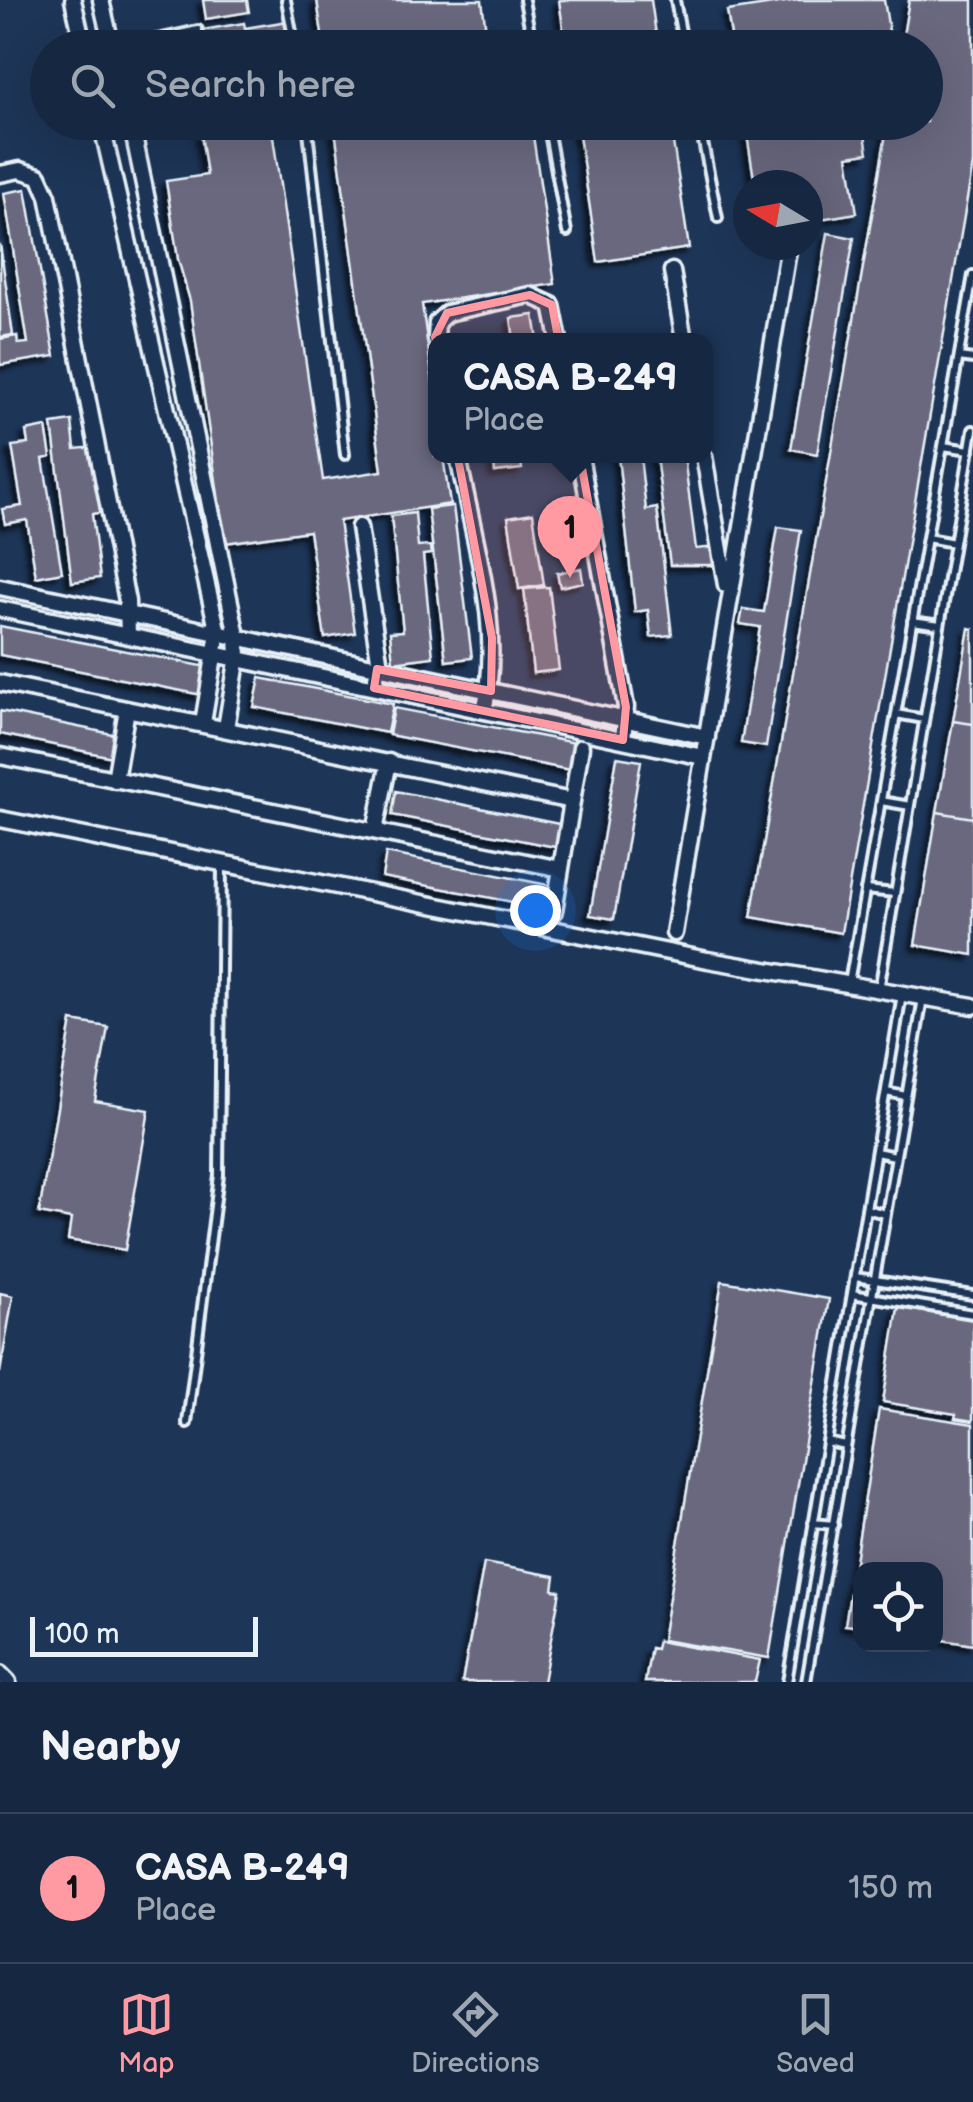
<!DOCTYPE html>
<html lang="en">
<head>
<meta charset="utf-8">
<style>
  body { margin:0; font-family:"Balsamiq Sans",sans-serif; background:#23344c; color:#f1f3f6 }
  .controls { position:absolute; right:30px; bottom:30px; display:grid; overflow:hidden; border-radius:20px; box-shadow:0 10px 40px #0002 }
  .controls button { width:90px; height:90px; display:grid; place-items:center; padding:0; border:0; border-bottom:2px solid #35445a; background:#162841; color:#f1f3f6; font:50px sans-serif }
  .compass { position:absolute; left:733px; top:170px; width:90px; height:90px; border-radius:50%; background:#162841; box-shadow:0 10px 40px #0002; rotate:280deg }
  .scale { position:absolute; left:30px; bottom:25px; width:228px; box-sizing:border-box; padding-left:10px; border:5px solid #e8f1f8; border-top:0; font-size:28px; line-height:35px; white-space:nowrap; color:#e8f1f8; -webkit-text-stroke:8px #1d3557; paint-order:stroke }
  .you { position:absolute; left:535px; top:910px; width:35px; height:35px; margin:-25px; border:8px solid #fff; border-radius:50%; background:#1a73e8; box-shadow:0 0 0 15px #1a73e833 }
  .badge { display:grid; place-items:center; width:65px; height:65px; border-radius:50%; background:#ff9aa2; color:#111; font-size:32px; font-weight:700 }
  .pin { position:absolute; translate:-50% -82px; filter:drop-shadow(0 2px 5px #0008) }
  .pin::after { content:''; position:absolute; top:52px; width:35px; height:30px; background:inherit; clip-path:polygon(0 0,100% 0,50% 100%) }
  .popup { position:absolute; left:428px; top:333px; width:285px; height:130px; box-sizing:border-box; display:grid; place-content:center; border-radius:20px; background:#162841; filter:drop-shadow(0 2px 8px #0005); font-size:32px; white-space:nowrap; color:#9ea6b1 }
  .popup b { font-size:38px; color:#f1f3f6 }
  .popup::after { content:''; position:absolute; left:50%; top:100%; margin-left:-20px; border:20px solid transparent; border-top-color:#162841 }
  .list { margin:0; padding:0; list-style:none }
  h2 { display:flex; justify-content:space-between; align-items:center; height:130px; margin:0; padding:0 40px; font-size:42px }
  h2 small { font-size:32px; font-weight:400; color:#9ea6b1 }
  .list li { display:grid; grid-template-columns:65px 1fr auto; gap:30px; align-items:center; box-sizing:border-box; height:150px; padding:0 40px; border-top:2px solid #35445a }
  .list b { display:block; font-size:38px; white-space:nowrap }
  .list p { margin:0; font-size:32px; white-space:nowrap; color:#9ea6b1 }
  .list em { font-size:32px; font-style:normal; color:#9ea6b1 }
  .icon { flex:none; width:55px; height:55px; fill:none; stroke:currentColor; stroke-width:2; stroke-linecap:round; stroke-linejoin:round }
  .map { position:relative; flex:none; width:973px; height:1682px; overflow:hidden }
  .search { position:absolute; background:#162841; box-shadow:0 10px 40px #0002; left:30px; right:30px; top:30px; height:110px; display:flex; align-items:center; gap:25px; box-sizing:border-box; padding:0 35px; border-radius:55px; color:#9ea6b1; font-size:38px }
  .sheet { height:280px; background:#162841 }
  nav { display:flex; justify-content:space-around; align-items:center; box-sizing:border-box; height:140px; border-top:2px solid #35445a; background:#162841; font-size:28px; color:#9ea6b1 }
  nav a { display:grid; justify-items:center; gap:5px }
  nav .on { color:#ff9aa2 }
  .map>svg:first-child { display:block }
  .building { fill:#6a687e; stroke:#e8f1f8; stroke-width:2.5; filter:url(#shadow) }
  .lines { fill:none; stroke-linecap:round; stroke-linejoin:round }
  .service-casing { stroke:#e8f1f8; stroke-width:14 }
  .minor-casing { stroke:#e8f1f8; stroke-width:21 }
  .service { stroke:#1d3557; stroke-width:6 }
  .minor { stroke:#1d3557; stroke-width:14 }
  .marked { fill:#ff9aa2; fill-opacity:0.2; stroke:#ff9aa2; stroke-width:8; stroke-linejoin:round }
</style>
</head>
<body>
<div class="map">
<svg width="973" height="1682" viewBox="0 0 973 1682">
  <defs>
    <filter id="shadow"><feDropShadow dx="-5" dy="5" stdDeviation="2.5" flood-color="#0009"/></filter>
  </defs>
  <rect width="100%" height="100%" fill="#1d3557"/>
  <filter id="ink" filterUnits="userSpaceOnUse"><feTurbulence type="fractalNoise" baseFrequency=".01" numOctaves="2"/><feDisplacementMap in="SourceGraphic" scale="20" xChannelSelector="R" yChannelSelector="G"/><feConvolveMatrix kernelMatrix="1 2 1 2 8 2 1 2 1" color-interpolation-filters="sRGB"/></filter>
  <g filter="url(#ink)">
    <path class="building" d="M203,0h44l2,12 -43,7z
      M317,0h165l5,39 -60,9h-103z
      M559,0h92l7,48h-92z
      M798,0h86l6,37 -20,3 1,8h-138l-6,-37z
      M909,0h64v164l-132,769 -90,-16 137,-795h38v-74h-25z
      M288,21l5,27h-129l-2,-11 82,-14 1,5z
      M334,122h197l24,162 -133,20 13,93v59h8l7,48 -111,17 16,112 -30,5 -16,-107 -84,12 -35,-242 -12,-42 -12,-78 41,-6 -6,-41 70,-11 52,357 59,-9z
      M577,122h93l19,126 -91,14z
      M745,122h118l5,31 -20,3 9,57 -49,8v-36h-53z
      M26,189l29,167 -55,9v-26l17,-3 1,8 10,-1 -24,-150z
      M828,233l26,5 -37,216 -26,-5z
      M0,244l13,91 -13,2z
      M534,315l4,25h-24l-3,-22z
      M72,421l3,28 20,-2 9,65 -12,2 8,64 -28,4 -20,-158z
      M46,427l5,30 -8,2 19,113 -26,5 -9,-57 -22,4 -3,-15 20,-3 -10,-60 16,-2 -2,-13z
      M493,456h27l2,13 -27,3z
      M618,456h22l6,54 11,-2 15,127 -21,2 -3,-27 -13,2z
      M656,456h28l12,93 20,-2 3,18h-49z
      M453,506l19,152 -26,3 -18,-152z
      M415,513l3,34 12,-1 1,8 -8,1 10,102 -40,5 -3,-30 13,-1 -12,-115z
      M533,513l11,72 -25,4 -11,-72z
      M778,527l23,3 -35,217 -25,-4 19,-116 -20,-3 3,-15 21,3z
      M581,568l2,14 -23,5 -3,-14z
      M549,587l10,83 -26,3 -9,-84z
      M0,626l207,41 -5,28 -202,-40z
      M969,628l4,1v95l-20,-3z
      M260,678l133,26 -6,29 -133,-26z
      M394,708l181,35 -5,27 -181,-35z
      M0,711l117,24 -5,22 -112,-23z
      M953,721l20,3v94l-36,-6z
      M617,757l24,4 -27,158 -24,-4z
      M396,791l168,34 -4,23 -168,-33z
      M937,812l36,6v137l-58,-10z
      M386,853l167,33 -4,23 -167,-32z
      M72,1021l36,6 -13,74 54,9 -24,140 -57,-10 3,-21 -32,-6z
      M722,1281l107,18 -60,359 -107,-18z
      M0,1293l13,3 -13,77z
      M898,1308l75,11v102l-18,-3 1,-4 -73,-12z
      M879,1409l94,15v221l-37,-6v-69h-76v57l-15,-2z
      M484,1563l71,13 -2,14 7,1 -17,91h-81z
      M658,1641l102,19 -5,22h-110l6,-34 5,1z"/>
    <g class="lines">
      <g class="service-casing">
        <path id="service" d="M286,0l9,48
          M524,0l9,48
          M675,0l9,48
          M117,48l81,-18
          M307,122l38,333
          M547,122l20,110
          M699,122l19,96
          M959,357l14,2
          M943,446l27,4
          M927,538l27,5
          M912,621l28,4
          M896,714l28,5
          M881,801l29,5
          M865,890l30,3
          M849,983l124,-708
          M879,990l94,-560
          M886,1092l20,4
          M876,1152l19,4
          M866,1209l19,5
          M855,1277l118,18
          M852,1294l121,20
          M187,1423l32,-248 3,-310
          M827,1442l19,4
          M813,1523l21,2
          M787,1682l115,-688
          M806,1682l117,-684"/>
      </g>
      <g class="minor-casing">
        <path id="minor" d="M73,0l11,48
          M101,0l11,48
          M101,122l117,511 -15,90
          M131,122l106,514 1,20 -12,72
          M0,174l20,-4 19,6 9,20 79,405 1,35
          M672,271l12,69
          M436,340l1,-18 10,-9 83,-18 22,10 7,35
          M458,456c15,83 46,172 26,255
          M580,456l46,251 -3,33
          M704,456l22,129
          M359,527l20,132 -3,19
          M0,587l707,150
          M0,609l703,148
          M0,683l572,118
          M0,756l561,113
          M115,780l12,-71
          M0,819l708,141 265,46
          M375,831l14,-69
          M554,911l27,-164
          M674,933l115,-688
          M0,1674l8,8"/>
      </g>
      <use href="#service" class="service"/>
      <use href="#minor" class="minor"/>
    </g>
  </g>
  <path class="marked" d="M530,295l22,10 74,402 -3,33 -249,-52 3,-19 114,22 1,-53 -57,-301 12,-24z"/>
</svg>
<div class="controls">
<button><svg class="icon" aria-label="locate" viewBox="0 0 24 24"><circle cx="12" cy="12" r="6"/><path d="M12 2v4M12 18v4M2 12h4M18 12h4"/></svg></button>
</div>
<svg class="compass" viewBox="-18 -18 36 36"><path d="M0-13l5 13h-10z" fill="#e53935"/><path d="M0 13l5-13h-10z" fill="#9ea6b1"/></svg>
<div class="scale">100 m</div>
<div class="you"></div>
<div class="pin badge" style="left:570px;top:578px">1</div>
<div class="popup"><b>CASA B-249</b>Place</div>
<div class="search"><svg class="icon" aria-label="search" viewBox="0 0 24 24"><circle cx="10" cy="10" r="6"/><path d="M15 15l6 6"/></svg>Search here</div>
</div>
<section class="sheet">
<h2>Nearby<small></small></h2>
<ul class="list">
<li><span class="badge">1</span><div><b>CASA B-249</b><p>Place</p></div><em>150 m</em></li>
</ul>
</section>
<nav>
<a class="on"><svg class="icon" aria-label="map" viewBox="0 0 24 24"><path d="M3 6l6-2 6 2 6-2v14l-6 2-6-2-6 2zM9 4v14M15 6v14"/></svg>Map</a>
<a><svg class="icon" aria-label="directions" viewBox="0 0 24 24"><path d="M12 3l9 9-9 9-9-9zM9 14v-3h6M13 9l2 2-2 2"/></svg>Directions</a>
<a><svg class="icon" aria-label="saved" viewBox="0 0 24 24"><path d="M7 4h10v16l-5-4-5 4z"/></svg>Saved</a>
</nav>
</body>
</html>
